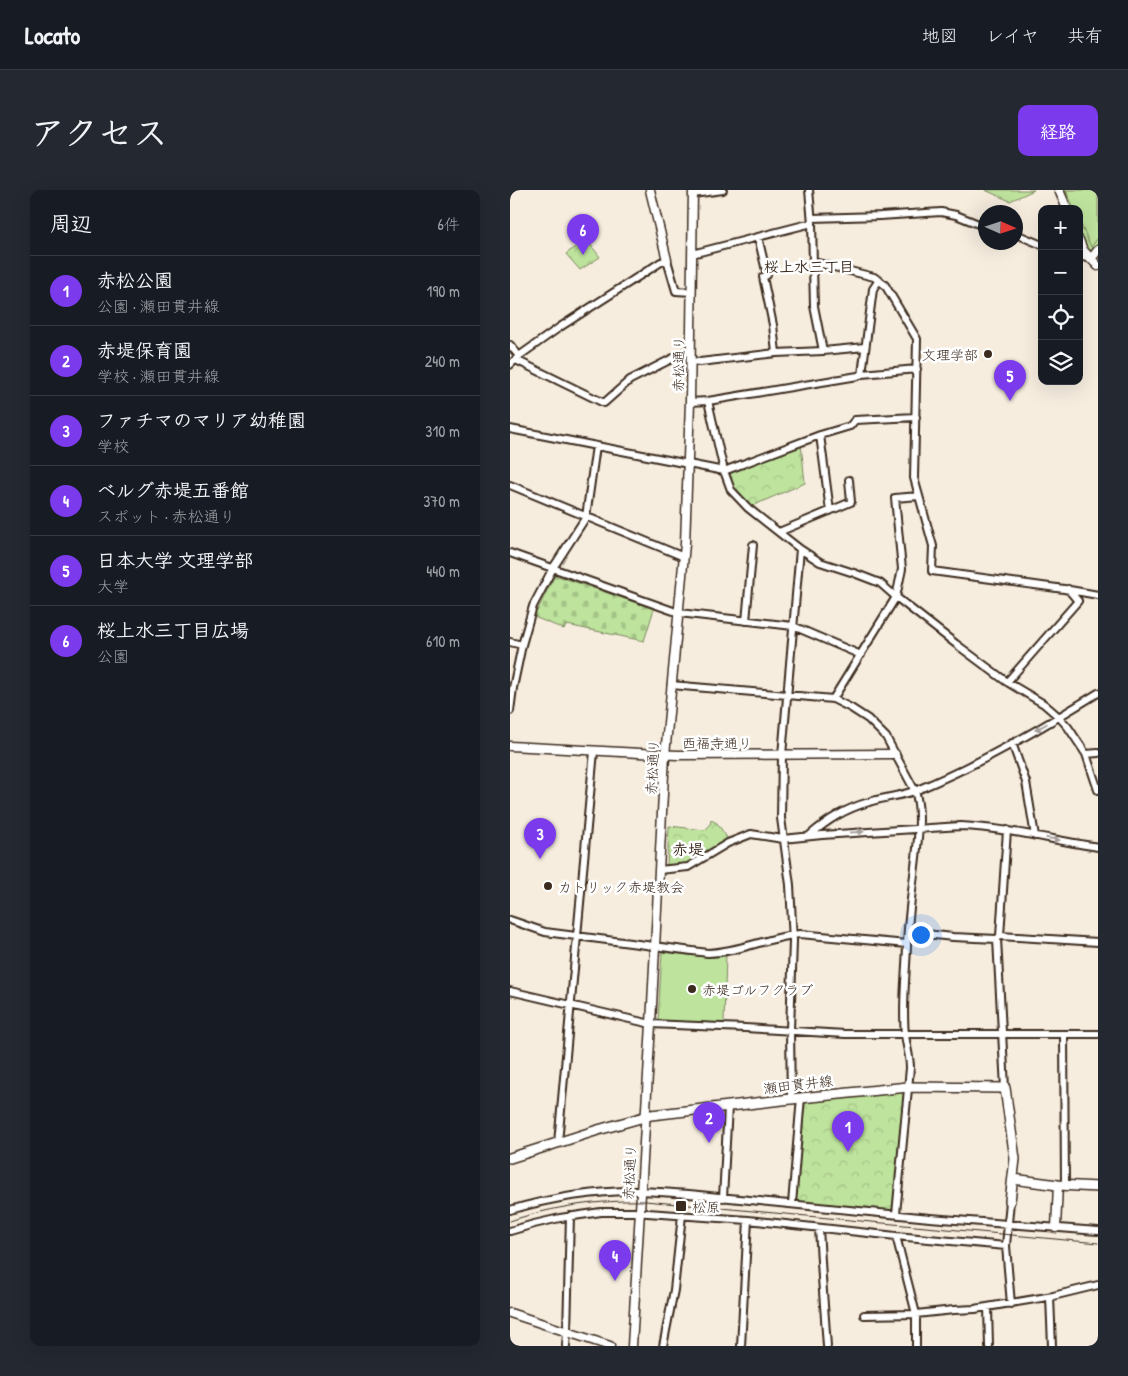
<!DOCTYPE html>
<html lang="ja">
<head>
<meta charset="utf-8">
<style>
  body { margin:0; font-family:"Patrick Hand","Klee One",sans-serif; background:#242831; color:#f1f3f6 }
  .controls { position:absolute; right:15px; top:15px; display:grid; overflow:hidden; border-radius:10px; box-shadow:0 5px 20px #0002 }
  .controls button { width:45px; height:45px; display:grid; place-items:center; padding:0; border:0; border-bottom:1px solid #363941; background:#171b24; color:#f1f3f6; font:25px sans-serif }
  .compass { position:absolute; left:468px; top:15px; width:45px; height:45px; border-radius:50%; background:#171b24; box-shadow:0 5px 20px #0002; rotate:93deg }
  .you { position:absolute; left:410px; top:744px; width:18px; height:18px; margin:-12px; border:4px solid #fff; border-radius:50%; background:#1a73e8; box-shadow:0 0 0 8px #1a73e833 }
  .badge { display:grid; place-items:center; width:32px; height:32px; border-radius:50%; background:#7c3aed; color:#fff; font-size:16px; font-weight:700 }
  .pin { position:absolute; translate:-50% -41px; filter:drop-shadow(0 1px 2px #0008) }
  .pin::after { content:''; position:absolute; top:26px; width:18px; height:15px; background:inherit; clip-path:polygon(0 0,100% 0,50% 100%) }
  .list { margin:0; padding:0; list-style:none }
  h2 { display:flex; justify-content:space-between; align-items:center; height:65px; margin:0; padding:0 20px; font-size:21px }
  h2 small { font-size:16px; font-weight:400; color:#9ea1a6 }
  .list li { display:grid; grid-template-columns:32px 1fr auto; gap:15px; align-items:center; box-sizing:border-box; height:70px; padding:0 20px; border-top:1px solid #363941 }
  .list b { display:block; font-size:19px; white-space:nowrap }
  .list p { margin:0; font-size:16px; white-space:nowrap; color:#9ea1a6 }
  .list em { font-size:16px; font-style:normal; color:#9ea1a6 }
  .icon { flex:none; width:28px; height:28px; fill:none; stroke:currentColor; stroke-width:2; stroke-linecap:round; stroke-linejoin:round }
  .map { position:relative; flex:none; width:588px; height:1156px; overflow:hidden; border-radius:10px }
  header { display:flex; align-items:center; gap:30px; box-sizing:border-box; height:70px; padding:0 25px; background:#171b24; border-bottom:1px solid #363941 }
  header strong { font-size:24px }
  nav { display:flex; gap:28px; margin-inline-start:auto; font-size:18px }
  .intro { display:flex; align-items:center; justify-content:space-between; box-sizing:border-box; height:120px; padding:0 30px }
  h1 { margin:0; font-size:35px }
  .button { padding:12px 22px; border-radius:10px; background:#7c3aed; color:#fff; font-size:18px; font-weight:700 }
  main { display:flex; gap:30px; padding:0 30px }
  aside { flex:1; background:#171b24; border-radius:10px; box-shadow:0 5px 20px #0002 }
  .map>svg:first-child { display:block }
  .forest { fill:url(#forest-crowns); stroke:#7c865e }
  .cemetery { fill:url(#cemetery-stones); stroke:#7c865e }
  .garden { fill:#bee39d; stroke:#7c865e }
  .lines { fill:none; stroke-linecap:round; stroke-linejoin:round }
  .minor-casing { stroke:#3b2a1e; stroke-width:10 }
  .tertiary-casing { stroke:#3b2a1e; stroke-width:11 }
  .secondary-casing { stroke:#3b2a1e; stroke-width:12 }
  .minor { stroke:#fff; stroke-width:6 }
  .tertiary { stroke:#fff; stroke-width:8 }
  .secondary { stroke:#fff; stroke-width:9 }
  .tram { stroke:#3b2a1e; stroke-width:1 }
  .oneway { fill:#a79f9a }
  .poi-dot { fill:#3b2a1e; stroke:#fff; stroke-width:2 }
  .labels { text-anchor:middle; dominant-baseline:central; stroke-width:5; stroke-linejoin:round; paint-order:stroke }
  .poi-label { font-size:14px; fill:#3b2a1e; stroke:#fff; text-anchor:start }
  .street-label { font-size:14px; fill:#3b2a1e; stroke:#fff }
  .neighbourhood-label { font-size:15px; font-weight:bold; fill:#3b2a1e; stroke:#fff }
  .quarter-label { font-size:16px; font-weight:bold; fill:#3b2a1e; stroke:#fff }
</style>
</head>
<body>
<header>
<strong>Locato</strong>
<nav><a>地図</a><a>レイヤ</a><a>共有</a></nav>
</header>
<div class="intro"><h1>アクセス</h1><a class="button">経路</a></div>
<main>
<aside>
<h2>周辺<small>6件</small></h2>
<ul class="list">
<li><span class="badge">1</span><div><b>赤松公園</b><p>公園 · 瀬田貫井線</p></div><em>190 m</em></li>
<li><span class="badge">2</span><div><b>赤堤保育園</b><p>学校 · 瀬田貫井線</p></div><em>240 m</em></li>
<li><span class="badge">3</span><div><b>ファチマのマリア幼稚園</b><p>学校</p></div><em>310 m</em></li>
<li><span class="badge">4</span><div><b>ベルグ赤堤五番館</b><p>スポット · 赤松通り</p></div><em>370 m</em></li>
<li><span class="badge">5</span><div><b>日本大学 文理学部</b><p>大学</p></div><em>440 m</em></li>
<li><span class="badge">6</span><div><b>桜上水三丁目広場</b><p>公園</p></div><em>610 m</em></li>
</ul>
</aside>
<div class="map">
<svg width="588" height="1156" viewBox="0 0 588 1156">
  <defs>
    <pattern id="forest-crowns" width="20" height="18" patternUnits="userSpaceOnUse" patternTransform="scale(1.25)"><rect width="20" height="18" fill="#bee39d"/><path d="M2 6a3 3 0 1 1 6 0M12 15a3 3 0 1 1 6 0" fill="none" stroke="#a4c387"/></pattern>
    <pattern id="cemetery-stones" width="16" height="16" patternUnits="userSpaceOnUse" patternTransform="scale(1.25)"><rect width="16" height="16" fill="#bee39d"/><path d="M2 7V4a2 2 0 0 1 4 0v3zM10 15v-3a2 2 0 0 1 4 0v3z" fill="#a4c387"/></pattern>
  </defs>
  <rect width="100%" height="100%" fill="#f6eddf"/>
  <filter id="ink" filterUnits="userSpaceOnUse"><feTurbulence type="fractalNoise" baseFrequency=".02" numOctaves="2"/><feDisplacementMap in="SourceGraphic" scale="10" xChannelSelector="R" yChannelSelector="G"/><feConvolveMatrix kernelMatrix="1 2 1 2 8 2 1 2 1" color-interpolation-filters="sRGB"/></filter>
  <g filter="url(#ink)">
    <path class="forest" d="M554,0h34v54l-8,11 -11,-27v-19h-8z
      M76,49l14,18 -20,13 -14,-16z
      M291,254l4,39 -53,23 -18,-18 -8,-16z
      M201,630l6,3 11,16 -42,25 -19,2 2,-40 36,4 5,-5z
      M390,899l4,4 -10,116 -3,2 -94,-10 -2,-2 7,-94 4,-4z"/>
    <path class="cemetery" d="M45,385l99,34 -10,32 -77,-16 -3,4 -30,-12z"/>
    <path class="garden" d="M475,0h49l-24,11z
      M556,0h32v48l-7,9 -12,-27v-11h-5z
      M152,762l45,5 19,-2 -2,68 -66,-2z"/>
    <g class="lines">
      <g class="minor-casing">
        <path id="minor" d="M299,0l3,33 2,83 9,45
          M183,4l30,-4
          M302,28l68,-2 61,-4 15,3 30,12
          M506,44l26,11
          M248,47l9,38 -4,2 10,48 3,28 47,-2 42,-4
          M182,64l120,-31
          M569,66l12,3
          M304,72l60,15 11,8 32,54 -3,139 19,68 -1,25 132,18 34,6
          M0,155l9,11
          M6,170l88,43 26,-23 61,-31
          M180,171l10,1 76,-9
          M0,175l9,-9 41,-29 101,-65 6,-2 9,31 16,1
          M352,184l55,-5
          M198,211l16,70 7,19 17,18 52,41 20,13 34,11 26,10 16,14 60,47 51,38 37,22 15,13 9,10 18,27 12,36
          M180,212l18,-1 150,-25 4,-2 11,-85 6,-9
          M0,239l214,42 96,-36 30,-9 5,-6 61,-3
          M310,245l10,76
          M0,295l174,72
          M269,342l72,-30 -2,-22
          M0,363l169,60 114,13 68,29
          M236,431l7,-76
          M0,452l12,3
          M497,492l71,-81 -10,-12
          M161,495l162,14 18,9 17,11 18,18 29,54c6,17 4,39 2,57 -3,32 -9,65 -10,98 -1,29 -5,59 -2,88 1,11 5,22 5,34l-14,146
          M323,509l63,-102 6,-28 -7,-71 24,-2
          M0,521l3,-23 9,-43 11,-39 20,-38 33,-51 10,-71
          M502,553l14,39 9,54
          M576,564l12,-1
          M300,645c19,-16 35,-26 59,-33 15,-5 33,-6 48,-12 63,-26 123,-61 181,-97
          M149,680l29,-3 40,-24 23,-9 32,5 39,-4 139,-9c46,2 91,14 137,21
          M0,730l35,12 163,21c32,-1 61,-16 92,-19l107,10
          M398,742l45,5 44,2
          M490,746l98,6
          M0,801l141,33 94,4 100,6h253
          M554,844l1,151
          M495,898l-8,-149 3,-3 7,-106
          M281,909l-1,-69 3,-89 -3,-56 -9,-67 1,-63 18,-206
          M48,953l36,-392
          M213,1008l5,-92
          M500,1011l-4,45 5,58
          M282,1014l9,-107
          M0,1020c41,-12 82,-19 125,-19 18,0 36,2 54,3l241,24 168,13
          M309,1038l3,50 5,68
          M0,1041l24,-7 26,-6 41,-6h32l115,8 148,16 110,10
          M386,1046l20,78v32
          M540,1107l2,49
          M478,1117l1,39
          M354,1125l52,-1 38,-4 21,-1 78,-13 45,-11
          M56,1156l1,-14 3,-116
          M153,1156l11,-56 8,-75
          M231,1156l7,-126"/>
      </g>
      <g class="tertiary-casing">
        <path id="tertiary" d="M140,0l17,70
          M549,0l8,19
          M569,50l4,10 15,16
          M581,69l7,-9
          M0,556l167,9 218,-1
          M546,1038l2,-43
          M0,1123l100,33
          M122,1156l19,-322 14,-269 20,-211 5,-142 3,-212"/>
      </g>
      <g class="secondary-casing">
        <path id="secondary" d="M0,968l88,-28 53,-15 140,-16 117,-12 97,1 10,71 -5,42
          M503,989l45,6 40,2"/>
      </g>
      <use href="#minor" class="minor"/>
      <use href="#tertiary" class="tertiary"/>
      <use href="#secondary" class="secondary"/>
      <path class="tram" d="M0,1031c44,-15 89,-21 135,-20l453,42"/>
    </g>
    <defs><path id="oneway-solid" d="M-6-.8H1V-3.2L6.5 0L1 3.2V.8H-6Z" transform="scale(1.25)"/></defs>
    <g class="oneway">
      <use href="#oneway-solid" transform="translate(531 537) rotate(150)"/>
      <use href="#oneway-solid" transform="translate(347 642) rotate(-4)"/>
      <use href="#oneway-solid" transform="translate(543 649) rotate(10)"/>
    </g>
  </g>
  <g class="poi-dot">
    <circle cx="478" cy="164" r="5"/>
    <circle cx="38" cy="696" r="5"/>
    <circle cx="182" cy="799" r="5"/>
    <rect x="165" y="1010" width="12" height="12" rx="2.5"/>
  </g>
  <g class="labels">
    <g class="poi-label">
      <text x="468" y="164" text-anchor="end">文理学部</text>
      <text x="48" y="696">カトリック赤堤教会</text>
      <text x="192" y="799">赤堤ゴルフクラブ</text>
      <text x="182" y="1016">松原</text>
    </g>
    <g class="street-label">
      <text transform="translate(168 174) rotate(-89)">赤松通り</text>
      <text x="207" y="552">西福寺通り</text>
      <text transform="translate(142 577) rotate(-87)">赤松通り</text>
      <text transform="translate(288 894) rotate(-7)">瀬田貫井線</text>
      <text transform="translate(119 982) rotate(-87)">赤松通り</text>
    </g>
    <g class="neighbourhood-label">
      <text x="299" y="76">桜上水三丁目</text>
    </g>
    <g class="quarter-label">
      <text x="178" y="659">赤堤</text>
    </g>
  </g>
</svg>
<div class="controls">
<button>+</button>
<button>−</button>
<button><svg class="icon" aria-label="locate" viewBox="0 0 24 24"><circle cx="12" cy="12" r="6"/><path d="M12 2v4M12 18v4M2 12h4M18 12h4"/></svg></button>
<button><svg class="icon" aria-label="layers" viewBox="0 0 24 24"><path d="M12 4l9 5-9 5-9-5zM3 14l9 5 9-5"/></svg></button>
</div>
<svg class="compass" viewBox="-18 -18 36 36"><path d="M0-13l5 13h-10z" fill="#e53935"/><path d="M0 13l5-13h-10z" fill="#9ea1a6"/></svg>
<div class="you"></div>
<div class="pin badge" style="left:338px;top:962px">1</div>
<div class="pin badge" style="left:199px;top:953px">2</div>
<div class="pin badge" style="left:30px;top:669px">3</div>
<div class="pin badge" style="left:105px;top:1091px">4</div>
<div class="pin badge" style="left:500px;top:211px">5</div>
<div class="pin badge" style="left:73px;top:65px">6</div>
</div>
</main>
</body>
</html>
